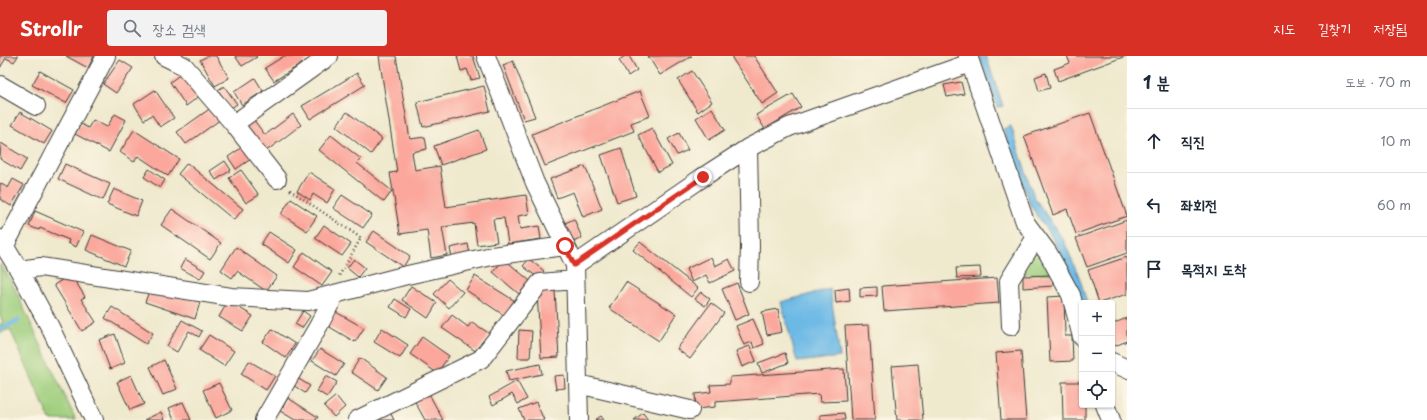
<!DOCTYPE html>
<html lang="ko">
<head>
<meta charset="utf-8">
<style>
  body { margin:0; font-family:"Playpen Sans","Poor Story",sans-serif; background:#f2f2f3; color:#1f2937 }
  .controls { position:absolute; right:12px; bottom:12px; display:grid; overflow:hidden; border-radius:4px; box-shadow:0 1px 3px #0004 }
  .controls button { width:36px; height:36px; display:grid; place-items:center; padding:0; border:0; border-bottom:1px solid #e0e1e3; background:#fff; color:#1f2937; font:20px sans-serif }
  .stop { position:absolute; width:12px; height:12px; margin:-9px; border:3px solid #d93025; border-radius:50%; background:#fff }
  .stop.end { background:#d93025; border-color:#fff; box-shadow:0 1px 4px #0008 }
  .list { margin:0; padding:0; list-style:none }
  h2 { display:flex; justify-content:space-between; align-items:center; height:52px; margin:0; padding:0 16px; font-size:17px }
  h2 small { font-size:13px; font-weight:400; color:#747a83 }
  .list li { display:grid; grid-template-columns:26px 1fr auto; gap:12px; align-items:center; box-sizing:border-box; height:64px; padding:0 16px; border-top:1px solid #e0e1e3 }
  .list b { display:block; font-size:15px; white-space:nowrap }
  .list em { font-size:13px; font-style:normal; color:#747a83 }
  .icon { flex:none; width:22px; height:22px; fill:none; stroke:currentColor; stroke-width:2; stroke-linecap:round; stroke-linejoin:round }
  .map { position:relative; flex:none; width:1127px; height:364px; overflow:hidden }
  header { display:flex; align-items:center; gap:24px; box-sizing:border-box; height:56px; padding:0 20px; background:#d93025; color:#fff }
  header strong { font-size:19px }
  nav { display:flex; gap:22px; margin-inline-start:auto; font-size:14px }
  .search { width:280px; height:36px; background:#f2f2f3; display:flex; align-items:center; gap:10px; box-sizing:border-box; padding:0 14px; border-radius:4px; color:#747a83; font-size:15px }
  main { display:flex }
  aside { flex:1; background:#fff }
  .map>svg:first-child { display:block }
  .green { fill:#9dcd7b; stroke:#5c744c }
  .water { fill:#6cb9e6; stroke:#446a81 }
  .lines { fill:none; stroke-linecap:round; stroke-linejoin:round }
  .stream { stroke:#6cb9e6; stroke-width:5 }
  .building { fill:#fba79c }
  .minor-casing { stroke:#3c3b37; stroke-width:20 }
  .path { stroke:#3c3b37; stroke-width:2.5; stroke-dasharray:1 3; stroke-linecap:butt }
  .minor { stroke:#fff; stroke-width:18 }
  .route { stroke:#d93025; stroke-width:5 }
</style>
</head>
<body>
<header>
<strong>Strollr</strong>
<div class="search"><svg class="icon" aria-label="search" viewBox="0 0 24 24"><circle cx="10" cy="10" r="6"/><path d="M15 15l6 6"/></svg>장소 검색</div>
<nav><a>지도</a><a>길찾기</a><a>저장됨</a></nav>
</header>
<main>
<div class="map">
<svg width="1127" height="364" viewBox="0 0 1127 364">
  <rect width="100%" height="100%" fill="#fcf5e5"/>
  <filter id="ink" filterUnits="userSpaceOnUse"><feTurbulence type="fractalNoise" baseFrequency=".025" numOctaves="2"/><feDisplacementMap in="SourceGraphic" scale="8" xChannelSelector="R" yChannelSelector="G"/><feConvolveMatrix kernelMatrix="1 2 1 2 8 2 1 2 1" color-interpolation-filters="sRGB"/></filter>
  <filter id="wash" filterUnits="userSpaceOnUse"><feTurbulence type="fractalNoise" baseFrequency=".012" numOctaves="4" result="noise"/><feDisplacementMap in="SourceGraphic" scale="16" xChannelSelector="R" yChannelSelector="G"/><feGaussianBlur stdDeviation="0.9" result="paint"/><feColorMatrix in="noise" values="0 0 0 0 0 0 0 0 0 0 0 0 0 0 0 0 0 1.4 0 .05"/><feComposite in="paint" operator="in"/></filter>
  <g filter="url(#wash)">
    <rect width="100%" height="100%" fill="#efe9ce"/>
    <path class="green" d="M1030,180l24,37 -30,1z
      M0,208l10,15 66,141h-26l-40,-91 -10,4v-3l19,-8 -1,-3 -18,8v-3l3,-2 -3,-6z"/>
    <path class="water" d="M979,0h7l17,50 -6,1z
      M1011,70l23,71 30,44 16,38 7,24h-5l-2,-3 -12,-32 -15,-29 -23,-34 -27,-76z
      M830,233l10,68 -43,5 -16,-60z"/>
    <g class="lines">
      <path class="stream" d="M0,273l18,-8"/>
    </g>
    <g id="blocks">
      <path class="building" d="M0,0h18l-4,6 -8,-4 -6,10z
        M66,0h28l-6,12z
        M208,0h8l13,22 -14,8 -15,-26z
        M235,0h21l1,1 -15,9z
        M284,0h30l-40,25 -9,-13z
        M379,0h17l14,83 15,-2 2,12 -15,3 3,18 25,-4 6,41 80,-12 3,19 -11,2 2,13 19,-3 2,13 -33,5 -4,-26 -11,1 4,23 -20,3 -3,-22 -32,4 5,28 -16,3 -4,-28 -27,4 -10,-61 7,-1z
        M457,0h16l7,22 -9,2 -4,-11 -6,2z
        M625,0h4l8,14 -9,6 -9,-16z
        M648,0h44l-32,19z
        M735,0h19l24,37 -16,11 -30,-46z
        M1067,0h59l-68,25 -4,-12 16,-6z
        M120,4l13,8 -17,25 -13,-9z
        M513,5l22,56 -11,3 -21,-55z
        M40,15l34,19 -8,13 -34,-18z
        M185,15l16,24 -15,11 -16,-24z
        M692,15l20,31 -14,10 -20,-32z
        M357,17l8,12 -55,34 -8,-13z
        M1046,17l4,15 -11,3 -4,-14z
        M255,22l8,13 -21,14 -8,-13z
        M961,26l3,12 -17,3 -3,-12z
        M224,30l13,18 -6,4 -13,-18z
        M484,30l6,25 -67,16 -6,-25z
        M155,34l19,28 -14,9 -8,-12 -8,5 -10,-16z
        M640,35l10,25 -19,7 3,8 -89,35 -13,-32z
        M793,38l8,13 -36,22 -9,-14z
        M215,49l9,12 -38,27 -9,-12z
        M712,52l13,22 -16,10 -13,-22z
        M20,56l32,19 -8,13 -32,-19z
        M347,56l35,27 -11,15 -35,-28z
        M1090,57l37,103 -51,18 -9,-25 -14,6 -29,-79z
        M115,58l11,6 -17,32 -34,-18 6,-10 7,4 5,-8 14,7z
        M293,58l8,11 -36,27 -20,-27 8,-6 12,16z
        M652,72l20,37 -14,7 -20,-37z
        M134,74l45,29 -11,17 -30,-20 -4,6 -14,-10z
        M479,74l7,19 -45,16 -7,-19z
        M679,77l9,17 -11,5 -9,-16z
        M331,79l30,24 -4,4 35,28 -8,11 -65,-52z
        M1,87l26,16 -7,12 -20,-12z
        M247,88l7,13 -18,12 -8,-12z
        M621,92l15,48 -19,6 -16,-47z
        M225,105l6,9 -15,10 -6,-9z
        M187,107l56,46 -9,11 -56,-46z
        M65,108l45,20 -7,16 -45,-21z
        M585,110l17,43 -19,8 -10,-25 -16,6 -7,-19z
        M149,113l16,11 -5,8 -16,-11z
        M241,114l18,25 -13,8 -17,-25z
        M309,116l26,17 -8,14 -14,-9 -3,6 -13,-9z
        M13,123l11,6 -13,21 -11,-7v-16l8,5z
        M114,133l28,12 -6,15 -29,-12z
        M342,139l30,20 -9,13 -30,-20z
        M291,143l26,17 -10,15 -26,-17z
        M172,153l49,34 -11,16 -49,-34z
        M35,155l48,21 -7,15 -8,-4 1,-3 -29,-12 -1,2 -10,-4z
        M574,163l8,19 -9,4 -8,-19z
        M1127,164v33l-40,14 -11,-29z
        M324,169l27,19 -9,12 -27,-18z
        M374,175l36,25 -7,11 -37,-25z
        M269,176l28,18 -8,13 -28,-19z
        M92,179l39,16 -7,15 -38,-16z
        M640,186l58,46 -7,9 -58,-47z
        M468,188l2,10 -18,4 -2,-10z
        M236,191l41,29 -11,15 -29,-20 -5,7 -11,-8z
        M304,196l28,20 -10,14 -28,-19z
        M711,201l4,9 14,-7 6,12 -25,12 -4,-8 -14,7 -6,-13z
        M1127,201v37l-28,9 -11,-33z
        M185,203l20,12 -5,8 -20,-11z
        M354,203l11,9 -7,9 -11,-9z
        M504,203l26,22 -11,13 -26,-22z
        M529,203l15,12 -6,7 -15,-12z
        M980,211l1,10 -24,1 -1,-10z
        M71,218l14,23 -4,2 15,23 -14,9 -28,-46z
        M1052,219l1,11 -30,2v-12z
        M475,220l40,25 -10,15 -39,-26z
        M997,222l2,25 -115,8 -2,-25z
        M448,223l15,13 -14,16 -15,-14z
        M626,226l50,32 -17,27 -50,-33z
        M737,227l12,31 -14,6 -13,-31z
        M151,230l49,16 -5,17 -50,-17z
        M411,230l26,17 -9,15 -26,-18z
        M877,231v9l-17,1v-9z
        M849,232l1,13 -14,2 -1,-13z
        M555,235l4,66 -18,1 -4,-66z
        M701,236l9,7 -5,7 -10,-7z
        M1064,240l1,40h7l1,25 -23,1 -3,-65z
        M395,243l16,10 -5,8 -16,-10z
        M228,245l25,15 -10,15 -24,-14z
        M711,247l13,10 -34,46 -13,-10z
        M112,251l41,26 -7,11 -41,-26z
        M778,253l4,23 -15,3 -5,-23z
        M303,255l7,5 -8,12 -7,-4z
        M336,256l28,16 -9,14 -27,-16z
        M452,259l16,12 4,-5 18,12 -13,18 -35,-24z
        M1127,262v23l-15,6v-23z
        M753,263l11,25 -10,4 -2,-6 -8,3 -8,-19z
        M182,264l20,11 -3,6 -10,-6 -12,21 -10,-6z
        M869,269l6,95h-24l-6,-94z
        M382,272l26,17 -8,13 -26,-16z
        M272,273l23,15 -9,14 -23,-16z
        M519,274l13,1 -2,27h-12z
        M115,278l10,29 -15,6 -11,-29z
        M209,279l25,16 -10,15 -25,-16z
        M422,281l27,19 -12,17 -27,-19z
        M750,290l6,15 -14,6 -6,-16z
        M320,293l24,15 -8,12 -24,-15z
        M1021,295l5,69h-25l-5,-67z
        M785,297l3,10 -26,10 -4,-10z
        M360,302l27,19 -9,13 -27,-18z
        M164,304l13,29 -14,6 -13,-28z
        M249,305l26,15 -9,14 -25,-16z
        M540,308l2,10 -33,7 -3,-10z
        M918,308l5,56h-26l-5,-54z
        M844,313l2,32 -26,1 -1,-8 -104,8v5l-19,2 -1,-15 16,-2 -1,-7 20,-1v-7z
        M131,319l13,29 -14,6 -13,-28z
        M564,319l1,13 -9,1 -2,-13z
        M326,320l11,6 -10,15 -10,-6z
        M297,322l13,8 -5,7 -12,-8z
        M517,325l10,18 -9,5 -6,-10 -19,11 -4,-8z
        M1062,326h20v23h3v15h-22z
        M219,327l13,27 -16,8 -13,-28z
        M428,336l15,28h-18l-11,-20z
        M336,340l9,11 -11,10 -10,-11z
        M288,342l30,19 -2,3h-21l-15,-9z
        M183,346l8,18h-17l-5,-12z
        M536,346l8,18h-20l-5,-11z
        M161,356l3,8h-20z
        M390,356l4,8h-20z
        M643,357l5,7h-14z
        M844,357l1,7h-25v-5z
        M601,360l3,4h-9z"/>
    </g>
  </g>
  <g filter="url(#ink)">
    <use href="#blocks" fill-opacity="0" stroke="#3c3b37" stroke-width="1"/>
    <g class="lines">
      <g class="minor-casing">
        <path id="minor" d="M164,0l20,10 50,58 43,55
          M486,0l49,127 40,82 4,155
          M968,0l57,166 23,31 23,42 11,42
          M0,29l36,21
          M234,68l95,-68
          M748,92l2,98 -1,36
          M0,183l19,31 31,57 44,93
          M5,189l101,-189
          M575,209l128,-88 45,-29 41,-21 181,-64
          M19,214l22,-3 190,30 77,4 95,-25 89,-20 73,-10
          M1011,270l-2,-45 27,-44
          M1112,306l15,7
          M578,328l112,26
          M1105,349l6,15
          M264,364l55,-95 16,-31
          M357,364l124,-61 59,-76 35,-3"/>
      </g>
      <path class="path" d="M290,134l71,48 -22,38"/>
      <use href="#minor" class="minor"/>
    </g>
  </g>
  <g class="lines" filter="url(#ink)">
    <path class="route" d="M565,190l9,19 129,-88"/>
  </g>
</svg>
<div class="controls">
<button>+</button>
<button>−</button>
<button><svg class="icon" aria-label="locate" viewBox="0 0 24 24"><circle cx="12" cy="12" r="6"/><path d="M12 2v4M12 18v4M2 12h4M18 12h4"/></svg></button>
</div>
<div class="stop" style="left:565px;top:190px"></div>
<div class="stop end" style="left:703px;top:121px"></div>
</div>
<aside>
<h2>1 분<small>도보 · 70 m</small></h2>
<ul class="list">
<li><svg class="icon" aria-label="ahead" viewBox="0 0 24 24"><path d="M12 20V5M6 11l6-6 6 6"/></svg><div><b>직진</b></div><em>10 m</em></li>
<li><svg class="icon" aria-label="left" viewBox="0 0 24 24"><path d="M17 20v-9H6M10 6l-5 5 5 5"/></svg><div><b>좌회전</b></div><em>60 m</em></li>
<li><svg class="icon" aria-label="arrive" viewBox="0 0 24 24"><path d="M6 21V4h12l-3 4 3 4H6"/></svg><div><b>목적지 도착</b></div></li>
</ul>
</aside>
</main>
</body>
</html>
